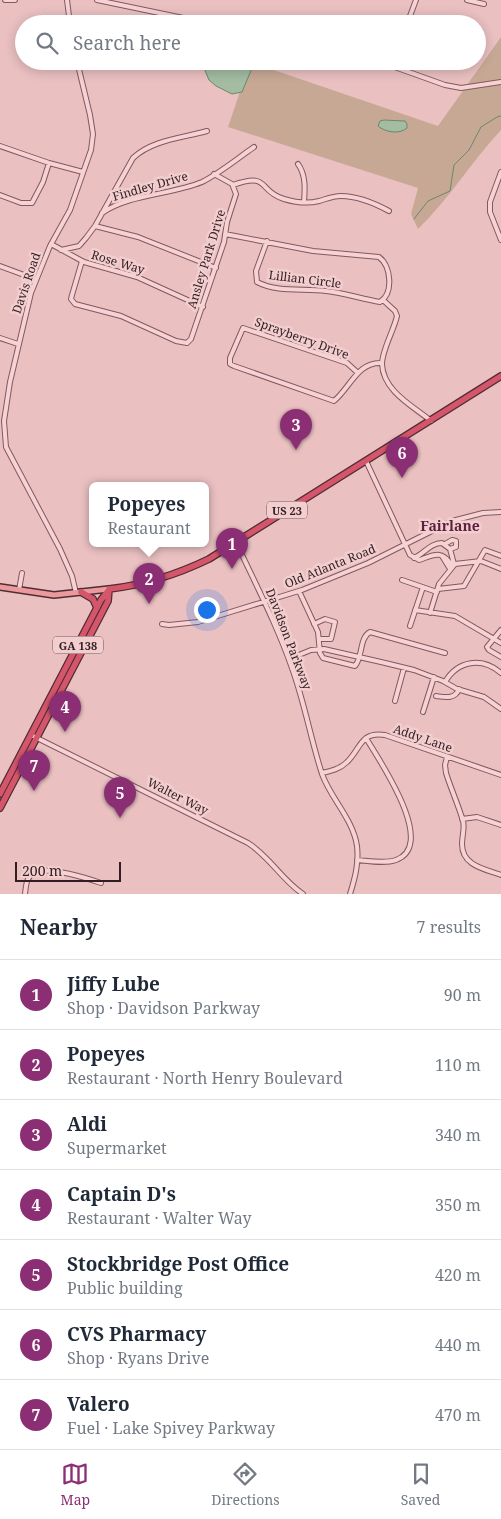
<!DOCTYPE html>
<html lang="en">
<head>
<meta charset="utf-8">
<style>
  body { margin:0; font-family:"Noto Serif",serif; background:#f2f2f3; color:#1f2937 }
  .scale { position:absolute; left:15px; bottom:12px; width:106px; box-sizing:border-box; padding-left:5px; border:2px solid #321d22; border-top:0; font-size:14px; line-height:18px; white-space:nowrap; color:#321d22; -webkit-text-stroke:4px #f2cecf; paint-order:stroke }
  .you { position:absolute; left:206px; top:609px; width:18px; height:18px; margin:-12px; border:4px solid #fff; border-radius:50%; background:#1a73e8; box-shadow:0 0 0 8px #1a73e833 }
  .badge { display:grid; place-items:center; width:32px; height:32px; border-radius:50%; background:#8c2e74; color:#fff; font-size:16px; font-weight:700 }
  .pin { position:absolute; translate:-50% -41px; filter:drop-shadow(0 1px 2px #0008) }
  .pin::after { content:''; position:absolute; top:26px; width:18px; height:15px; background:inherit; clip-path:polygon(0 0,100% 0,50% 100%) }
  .popup { position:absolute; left:89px; top:482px; width:120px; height:65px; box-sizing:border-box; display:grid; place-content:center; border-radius:8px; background:#fff; filter:drop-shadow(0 1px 4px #0005); font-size:16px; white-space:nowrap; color:#747a83 }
  .popup b { font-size:19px; color:#1f2937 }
  .popup::after { content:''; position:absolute; left:50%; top:100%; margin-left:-10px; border:10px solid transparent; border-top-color:#fff }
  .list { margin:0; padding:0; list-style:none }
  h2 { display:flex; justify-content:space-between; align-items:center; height:65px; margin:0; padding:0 20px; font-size:21px }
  h2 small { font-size:16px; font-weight:400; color:#747a83 }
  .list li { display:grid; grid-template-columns:32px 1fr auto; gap:15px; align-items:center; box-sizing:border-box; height:70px; padding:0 20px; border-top:1px solid #e0e1e3 }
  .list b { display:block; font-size:19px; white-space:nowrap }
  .list p { margin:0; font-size:16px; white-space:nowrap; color:#747a83 }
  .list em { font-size:16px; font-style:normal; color:#747a83 }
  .icon { flex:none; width:28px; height:28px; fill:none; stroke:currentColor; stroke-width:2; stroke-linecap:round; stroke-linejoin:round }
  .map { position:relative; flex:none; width:501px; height:894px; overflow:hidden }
  .search { position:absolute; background:#fff; box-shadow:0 2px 12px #0003; left:15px; right:15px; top:15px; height:55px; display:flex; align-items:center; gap:12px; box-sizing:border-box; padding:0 18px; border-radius:28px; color:#747a83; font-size:19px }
  .sheet { height:555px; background:#fff }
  nav { display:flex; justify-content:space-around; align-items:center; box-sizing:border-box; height:70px; border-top:1px solid #e0e1e3; background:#fff; font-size:14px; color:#747a83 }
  nav a { display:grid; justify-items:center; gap:2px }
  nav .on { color:#8c2e74 }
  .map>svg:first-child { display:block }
  .green { fill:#c7a895 }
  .water { fill:#a3bca2; stroke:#6a896b }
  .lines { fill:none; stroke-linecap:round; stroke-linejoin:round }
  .stream { stroke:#6a896b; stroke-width:1 }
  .minor-casing { stroke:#815961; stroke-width:6 }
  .major-casing { stroke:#4f2d36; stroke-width:8 }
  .highway-casing { stroke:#4f2d36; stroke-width:8 }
  .minor { stroke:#f6d2d3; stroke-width:4 }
  .major { stroke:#eb999d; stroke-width:5 }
  .highway { stroke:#d5556b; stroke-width:5.5 }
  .labels { text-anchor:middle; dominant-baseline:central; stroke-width:5; stroke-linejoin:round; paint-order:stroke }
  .shield { fill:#f2cecf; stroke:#6c5256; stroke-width:1 }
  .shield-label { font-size:11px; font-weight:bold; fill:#321d22 }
  .street-label { font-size:12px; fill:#321d22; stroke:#f2cecf }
  .neighbourhood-label { font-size:14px; font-weight:bold; fill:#5b1f3f; stroke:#f2cecf }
</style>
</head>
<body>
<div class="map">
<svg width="501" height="894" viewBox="0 0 501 894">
  <rect width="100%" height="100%" fill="#eac0c1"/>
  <path class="green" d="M501,37v93c-29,31 -52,69 -83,99l-7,-15 7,-26 -190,-61 22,-65 188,64z"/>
  <path class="water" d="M201,61h54l-13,31 -10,2 -16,-8 -7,-6z
    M384,120l21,1 2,3v4c-8,7 -22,4 -29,-2l2,-5z"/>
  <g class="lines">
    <path class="stream" d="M414,219l14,-18 22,-10 4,-26 15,-15 12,-23 16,-10 4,-1"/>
    <g class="minor-casing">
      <path id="minor" d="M5,0h10
        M67,0l3,24
        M97,0l115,24
        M467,0l17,4
        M407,24l9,-24
        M378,61l67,24 16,3 40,-6
        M0,146l49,17 34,9
        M298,164c8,11 7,25 6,38
        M501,172l-11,30v10l11,28
        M233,185c38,-13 24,6 51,14 10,3 24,5 35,2 7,-2 14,-5 22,-5 16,0 35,8 48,15
        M0,195l21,8h11l11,-21 6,-19
        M102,213c27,-19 69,-18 100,-31 18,-9 36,-24 52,-35
        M95,226l43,11 78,31
        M225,234l88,17 66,6c12,9 15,36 1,45 -18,-3 -36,-9 -54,-11 -23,-3 -48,2 -69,-9l-1,-11 11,-30
        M51,244l33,18 53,15 66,30
        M61,250l18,-4 7,-8 9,-12 38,-68c19,-18 49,-20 74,-27
        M82,261l-10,34 -1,4 4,5 46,12 55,25 11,2 4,-4 33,-97 3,-20 9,-28 -4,-10 -18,-10
        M0,266l35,13
        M383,300l12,11 2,5c-3,14 -15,34 -15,48 1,27 31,42 49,57
        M0,338l18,6
        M358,373l-11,-10 -104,-35 -13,30v6l4,2 100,35c16,-13 24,-40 48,-38
        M366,461l44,94 9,5c15,-5 23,-11 33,6
        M236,542c20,43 42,85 57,129 12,34 18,69 29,103 9,25 31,45 35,72 2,17 -2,32 -7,48
        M445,544l7,-4 4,1v6l-6,2
        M442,556l8,13
        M414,558c10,-4 16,-15 28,-15l8,6 4,15
        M402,580l35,12
        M438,589l26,-3 21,-36 16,6
        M19,590l3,-17
        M299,591l19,41 2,21 3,5 32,8c8,-9 4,-28 15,-34l75,21
        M76,593l-4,-17 -12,-27 -54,-102 -2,-26 6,-39 21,-89 19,-47 20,-36 21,-60 2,-16 -3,-19 -13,-54
        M415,610l40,6 46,27
        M430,613l9,-29 16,-20 26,-3 20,8
        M162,624l7,1 29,-3 104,-32 66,-27 84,-42 31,-8 18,-1
        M314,624l11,-5 10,3 -4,17h-12
        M410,626l13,-39
        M501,630l-14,17 2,3 12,7
        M289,659l22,-9 13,-1 57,13 33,8 29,11 14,8 27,8 17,12
        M445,682c13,-22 37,-25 56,-9
        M436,696c8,1 19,4 23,-7
        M395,701l9,-33
        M423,712l11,-35
        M31,735l217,108c22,14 34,37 55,51
        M447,757l-2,8 1,8c5,16 12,31 17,48 2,7 -1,15 -1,23 0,22 23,25 39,31
        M322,773c9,-2 18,-4 25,-11 14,-13 13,-31 38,-27l116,40
        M462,819l15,-2 24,8
        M357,860c12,1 28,4 39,0 42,-15 -17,-100 -30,-122
        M25,894c1,-8 1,-17 9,-21 14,-7 52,5 67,10"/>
    </g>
    <g class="major-casing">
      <path id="major" d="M0,587l54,8 55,-6"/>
    </g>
    <g class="highway-casing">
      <path id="highway" d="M109,589c35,-4 69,-15 100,-30l292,-183
        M81,592l12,7 4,9
        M0,794l101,-194 7,-9
        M0,808l108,-207 1,-12"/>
    </g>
    <use href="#minor" class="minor"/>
    <use href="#major" class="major"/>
    <use href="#highway" class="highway"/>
  </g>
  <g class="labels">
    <g class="shield">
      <rect x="267" y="501.5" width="40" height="17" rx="4"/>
      <rect x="53" y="636.5" width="50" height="17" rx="4"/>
    </g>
    <g class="shield-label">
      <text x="287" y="510">US 23</text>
      <text x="78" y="645">GA 138</text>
    </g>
    <g class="street-label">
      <text transform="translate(150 186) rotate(-16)">Findley Drive</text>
      <text transform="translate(206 259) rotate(-73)">Ansley Park Drive</text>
      <text transform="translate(118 262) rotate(17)">Rose Way</text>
      <text transform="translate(305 279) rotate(7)">Lillian Circle</text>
      <text transform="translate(26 283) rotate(-71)">Davis Road</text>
      <text transform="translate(302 338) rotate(20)">Sprayberry Drive</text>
      <text transform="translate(330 566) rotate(-22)">Old Atlanta Road</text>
      <text transform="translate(289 639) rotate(69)">Davidson Parkway</text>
      <text transform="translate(423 738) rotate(19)">Addy Lane</text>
      <text transform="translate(178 796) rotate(27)">Walter Way</text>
    </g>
    <g class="neighbourhood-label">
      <text x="450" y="525">Fairlane</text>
    </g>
  </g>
</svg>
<div class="scale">200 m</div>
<div class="you"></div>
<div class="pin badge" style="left:232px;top:569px">1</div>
<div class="pin badge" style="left:149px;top:604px">2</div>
<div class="popup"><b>Popeyes</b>Restaurant</div>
<div class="pin badge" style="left:296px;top:450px">3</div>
<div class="pin badge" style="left:65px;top:732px">4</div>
<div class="pin badge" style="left:120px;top:818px">5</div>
<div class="pin badge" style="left:402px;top:478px">6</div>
<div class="pin badge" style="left:34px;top:791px">7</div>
<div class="search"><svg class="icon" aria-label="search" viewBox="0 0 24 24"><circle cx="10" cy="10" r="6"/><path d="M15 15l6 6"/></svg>Search here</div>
</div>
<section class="sheet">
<h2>Nearby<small>7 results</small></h2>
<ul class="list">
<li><span class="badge">1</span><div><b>Jiffy Lube</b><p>Shop · Davidson Parkway</p></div><em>90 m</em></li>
<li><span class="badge">2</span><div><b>Popeyes</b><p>Restaurant · North Henry Boulevard</p></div><em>110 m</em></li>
<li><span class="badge">3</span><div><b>Aldi</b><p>Supermarket</p></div><em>340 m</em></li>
<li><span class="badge">4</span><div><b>Captain D's</b><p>Restaurant · Walter Way</p></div><em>350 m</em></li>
<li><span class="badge">5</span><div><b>Stockbridge Post Office</b><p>Public building</p></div><em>420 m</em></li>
<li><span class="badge">6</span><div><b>CVS Pharmacy</b><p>Shop · Ryans Drive</p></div><em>440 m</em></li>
<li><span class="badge">7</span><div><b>Valero</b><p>Fuel · Lake Spivey Parkway</p></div><em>470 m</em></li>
</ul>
</section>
<nav>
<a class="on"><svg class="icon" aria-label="map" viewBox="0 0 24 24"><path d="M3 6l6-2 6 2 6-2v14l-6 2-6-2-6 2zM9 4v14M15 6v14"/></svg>Map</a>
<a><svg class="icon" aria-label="directions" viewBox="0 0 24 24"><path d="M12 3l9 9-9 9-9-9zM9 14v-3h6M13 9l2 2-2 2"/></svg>Directions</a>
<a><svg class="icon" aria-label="saved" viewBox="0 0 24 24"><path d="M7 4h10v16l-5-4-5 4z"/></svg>Saved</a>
</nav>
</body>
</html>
